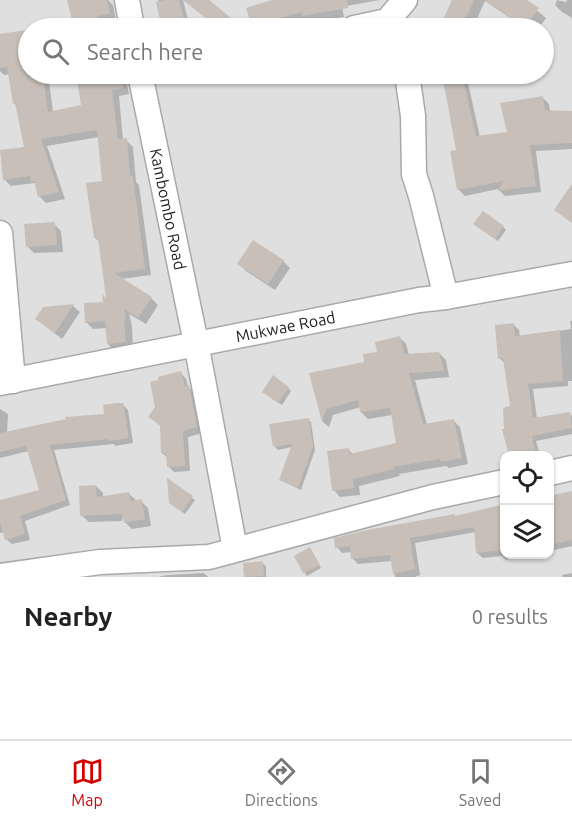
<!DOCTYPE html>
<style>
:root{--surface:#fff;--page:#f6f6f6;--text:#222;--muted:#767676;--line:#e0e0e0;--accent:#d40000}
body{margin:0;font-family:Ubuntu,sans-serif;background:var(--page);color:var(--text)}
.controls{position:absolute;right:18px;bottom:18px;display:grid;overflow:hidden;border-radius:12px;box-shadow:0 2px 4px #0004}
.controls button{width:54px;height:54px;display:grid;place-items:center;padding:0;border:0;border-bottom:2px solid var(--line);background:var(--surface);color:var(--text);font:30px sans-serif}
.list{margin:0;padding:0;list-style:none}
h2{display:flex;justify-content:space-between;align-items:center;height:78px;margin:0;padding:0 24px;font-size:26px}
h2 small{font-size:20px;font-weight:400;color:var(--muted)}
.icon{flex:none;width:33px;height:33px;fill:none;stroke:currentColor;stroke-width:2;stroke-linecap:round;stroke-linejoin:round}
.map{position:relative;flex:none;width:572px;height:577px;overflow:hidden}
.search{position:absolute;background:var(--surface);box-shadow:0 2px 4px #0004;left:18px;right:18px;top:18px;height:66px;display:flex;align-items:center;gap:15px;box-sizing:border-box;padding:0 21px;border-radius:33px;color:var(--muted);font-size:22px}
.sheet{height:162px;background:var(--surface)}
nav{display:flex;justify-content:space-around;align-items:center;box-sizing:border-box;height:84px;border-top:2px solid var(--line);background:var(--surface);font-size:16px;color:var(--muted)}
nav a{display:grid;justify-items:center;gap:3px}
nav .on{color:var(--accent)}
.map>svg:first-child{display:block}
</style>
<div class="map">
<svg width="572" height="577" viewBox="0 0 572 577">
<rect width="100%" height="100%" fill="#f2efe9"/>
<!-- residential -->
<path fill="#e0dfdf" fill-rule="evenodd" d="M0,0h572v577h-572zM28,28h516v46h-516zM504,455h46v99h-46z"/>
<!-- shadow -->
<path fill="#0003" d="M71,0h37l5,5 3,16 -12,2 2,5h-27z
M158,0h25l7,28h-26z
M184,0h25l27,25 -3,3h-14z
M278,0h102l-34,6 -5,-5 3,16 -34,5 -4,-3 -30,9h-21l-7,-19z
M454,0h70l22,18 -7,10h-14l-40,-27 -12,27h-23l-6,-6z
M557,0l9,2 1,-2h5v18l-10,-6 -7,-7z
M28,36v38h20l5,38 30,-5 -6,-33h48l4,20 -10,2 4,44h3l7,7 3,35 3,3 12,90 -30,4 30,19 7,7 -12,19 -17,-10 3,12 1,23 -18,2 -7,-7 -1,-16 -14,1 -7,-7 22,-20 -7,-59 -6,-5 8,-56 -4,-45 -52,9 18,53 -19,4 -7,-7 -4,-13 -24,3 -7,-7 21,-31 -7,-41 -4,-4 -4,-29 -6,1 -4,-4v-31z
M443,74h23l14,63 28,-3 35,-36 6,6 1,7 22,1v37l-36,2 5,41 -36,4 -7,-7 -33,7 -6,-6 -7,-38 5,-1z
M54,224l7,7 2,21 -29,1 -7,-7z
M478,227h25l3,3 -8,11z
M283,261l7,7 -15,22 -29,-19 -7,-7z
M73,306l7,6 -18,27 -26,-20 7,-10z
M570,321h2v60h-4v5l-35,3 4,30 33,-5 2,2v18l-36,7 4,14h-30l2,-48 -6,-43 -6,-5 -3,-33 17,-1 5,5 1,7 51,-8z
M399,337l7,7 3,11 30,-2 7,7 3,17 -34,3 12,45 26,-5 7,7 8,37 -19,4 -3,-2 -47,8 1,2 -41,10 1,9 -20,2 -6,-7 14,-41 6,6 43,-11 -5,-29 -24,4 -7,-7v-5l-28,8 -4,12 -6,-5 -13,-47 56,-12z
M181,373l5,6 2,8 7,5 7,41 -14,4 2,34 -16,1 -6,-6v-8l-6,-5 -1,-27 -11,-9z
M288,388l3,3 -9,14 -15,-10z
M123,405l5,5 5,33 -18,3 -1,-2 -60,6 16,55 -45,16 5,19 -18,4 -6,-5 -2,-7 -4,1v-31l41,-11 -12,-40 -29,7v-49l8,5 -1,19 99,-18z
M308,419l3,3 4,28 -14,40 -21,-10 12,-33 -14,3 -3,-3 -4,-21z
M169,481l26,19 -10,14 -11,-8z
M96,486l7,7v5l26,-4 7,6 5,1 7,7 3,18 -19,3 -7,-7 -2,-8 -1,7 -33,1 -7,-6z
M572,493v53l-22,5v-52z
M504,508v46h29l-27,6 -4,-4 -19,2 -6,-5 -1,-21 -61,11 5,32 -5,2h-20l-3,-16 -34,3 -6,-6v-6l-10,1 -5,-6 118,-31 2,1z
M310,549l11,19 -14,8 -3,-4z
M262,563l4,3v11h-20z
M204,573l4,4h-50l9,-2z
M572,573v4h-9l-1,-2z"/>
<!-- building -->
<path fill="#c7bfb8" d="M67,0h40l3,14 -12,2 3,12h-27z
M165,0h14l7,28h-24l-6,-26z
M183,0h26l21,17 -9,11h-3z
M272,0h75l1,8 -46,8 -1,-4 -49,15 -6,-19z
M452,0h22l-13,28h-5l-14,-6z
M485,0h42l12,8 -14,20z
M26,30l2,47 15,-2 5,37 33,-7 -5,-31h44l3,14 -11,2 6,49 9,-1 3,38h3l12,93 -31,4 38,24 -14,21 -14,-9 2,10 -2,1 2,22 -19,2 -2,-23 -20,2 -1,-20 19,-1 -1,-8 4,4 -8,-60h-4l-8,-55 16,-2 -5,-51 -56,9 18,53 -21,5 -4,-16 -3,1 -1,-6 -27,4 -3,-30 24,-3 -9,-44 -2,1 -6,-37 -7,1v-34z
M442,74h20l14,62 31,-4 -7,-29 43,-7 2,14 27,1v32l-42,2 6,41 -39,5 7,-10 -47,9 -7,-39 6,-1z
M572,184v39l-18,-13z
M483,211l21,15 -9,13 -22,-15z
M55,222l2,23 -31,2 -2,-23z
M253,240l31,20 -16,24 -31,-20z
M74,304l-19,29 -20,-14 8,-12z
M514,323l1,13 45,-6 3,51 -35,3 5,34 37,-6 2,16 -40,8 4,20h-27l-7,-27h2l-1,-21 7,-2 -7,-48 -5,1 -3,-34z
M400,336l4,18 35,-2 5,19 -35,2 14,51 31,-5 8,39 -21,4 -1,-3 -47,8 1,2 -41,10 1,9 -22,3 -5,-40 22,-3 1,6 46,-11 -6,-35 -30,4 -2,-12 -32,9 -4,13 -13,-49 55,-11 -1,-8 14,-2 -2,-10z
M181,371l4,15 4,-1 8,42 -14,4 2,35 -18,1 -1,-14h-5l-1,-28 -12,-8 7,-10 -5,-25 8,-2v-3z
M273,375l16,12 -11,16 -16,-11z
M116,403h7l6,35 -20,3 -1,-2 -58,6 16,55 -46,16 5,18 -20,6 -5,-18v-22l39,-10 -13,-44 -26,6v-19l66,-14 -1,-2 39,-3 -1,-9z
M309,418l4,28 -15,42 -19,-8 13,-36 -19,3 -4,-23z
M167,478l26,18 -11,16 -13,-9z
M96,485l1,12 32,-5 2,9 11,-2 3,20 -21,4 -2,-9 -42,2 -1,-30z
M572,491v49l-23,5v-49z
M501,505l3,16v29l-28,3 -2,-26 -64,11 5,31 -22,5 -3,-19 -39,4 -1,-13 -15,2 -1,-10 33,-8 88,-16v2z
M310,547l10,18 -17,8 -9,-17z
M263,561l1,15 -20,1 -1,-14z"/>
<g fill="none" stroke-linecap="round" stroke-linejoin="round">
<!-- minor casing -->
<g stroke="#a9a9a9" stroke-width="27">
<g id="minor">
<path d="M127,0l5,28"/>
<path d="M354,28l33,-7 18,-21"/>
<path id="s1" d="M140,74l56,269 39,206"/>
<path d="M407,74l6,42 1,58 7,22 25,101"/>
<path d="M0,233l13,148"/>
<path id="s2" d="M0,383l419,-83 27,-3 126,-23"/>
<path d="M550,473l22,-5"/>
<path d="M0,576l100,-14 109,-5 224,-60 71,-15"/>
</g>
</g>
<!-- minor -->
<use href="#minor" stroke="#fff" stroke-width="24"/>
</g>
<g text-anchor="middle" stroke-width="6" stroke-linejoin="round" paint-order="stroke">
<!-- street labels -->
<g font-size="16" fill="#222" stroke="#fff">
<text dy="6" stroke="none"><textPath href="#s1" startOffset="138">Kambombo Road</textPath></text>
<text dy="6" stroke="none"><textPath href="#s2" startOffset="291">Mukwae Road</textPath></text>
</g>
</g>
</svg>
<div class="controls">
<button><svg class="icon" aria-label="locate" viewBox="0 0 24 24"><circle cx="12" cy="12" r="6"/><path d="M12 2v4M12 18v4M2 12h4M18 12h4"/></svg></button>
<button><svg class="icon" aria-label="layers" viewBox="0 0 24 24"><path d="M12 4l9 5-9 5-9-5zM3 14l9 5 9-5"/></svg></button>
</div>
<div class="search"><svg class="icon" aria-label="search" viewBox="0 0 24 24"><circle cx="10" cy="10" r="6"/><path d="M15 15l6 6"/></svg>Search here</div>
</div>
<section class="sheet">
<h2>Nearby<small>0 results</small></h2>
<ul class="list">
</ul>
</section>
<nav>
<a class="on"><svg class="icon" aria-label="map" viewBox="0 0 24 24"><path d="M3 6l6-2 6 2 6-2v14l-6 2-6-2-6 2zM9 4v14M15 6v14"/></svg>Map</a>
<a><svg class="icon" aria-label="directions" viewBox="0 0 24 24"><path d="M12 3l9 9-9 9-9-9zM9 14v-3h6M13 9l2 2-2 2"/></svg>Directions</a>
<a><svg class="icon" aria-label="saved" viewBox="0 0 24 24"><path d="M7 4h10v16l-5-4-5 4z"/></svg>Saved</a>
</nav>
